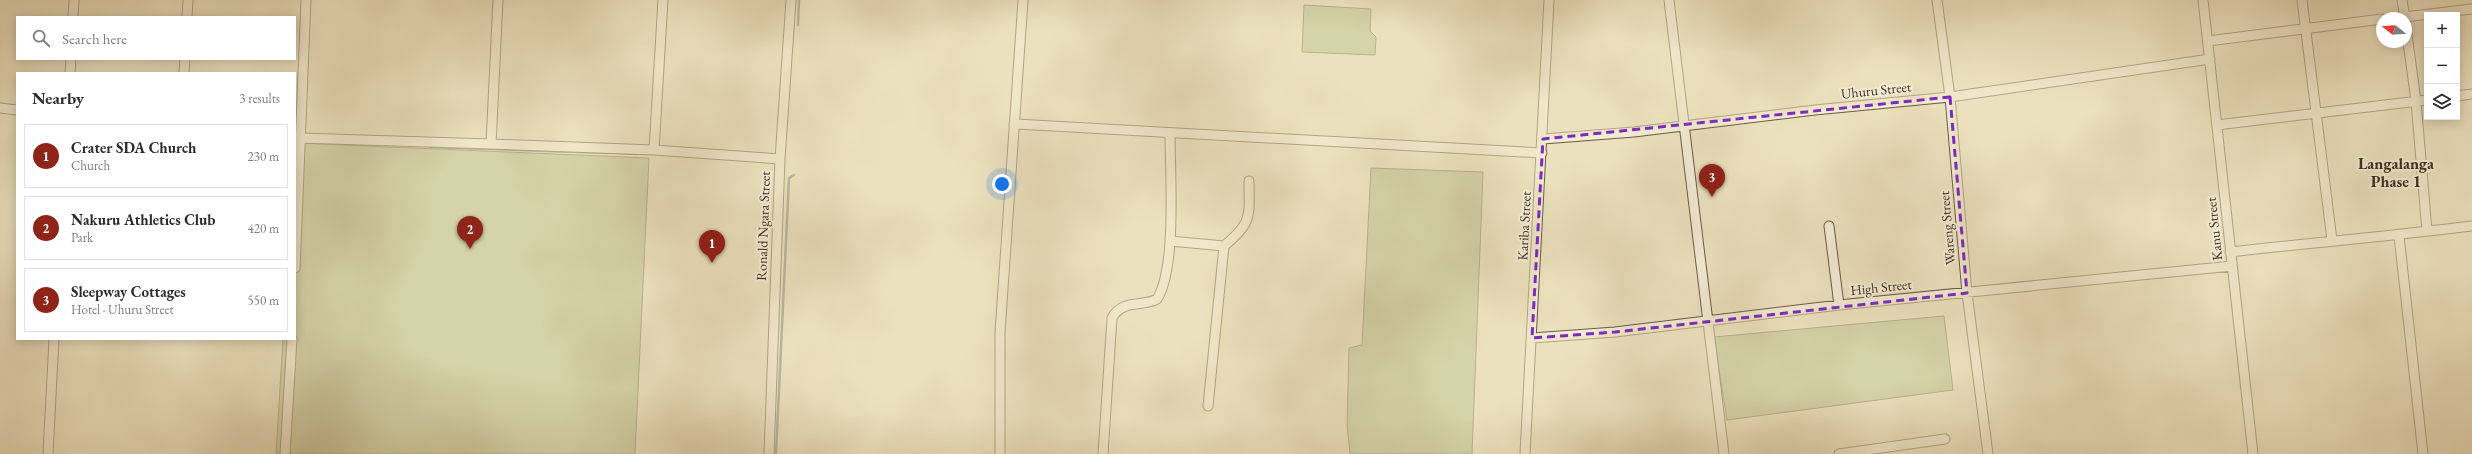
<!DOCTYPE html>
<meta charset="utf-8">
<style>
:root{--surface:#fff;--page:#f7f7f7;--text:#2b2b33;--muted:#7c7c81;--line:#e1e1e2;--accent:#8f2418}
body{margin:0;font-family:"EB Garamond",serif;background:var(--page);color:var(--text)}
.controls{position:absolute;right:12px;top:12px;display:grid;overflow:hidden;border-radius:0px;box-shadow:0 2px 10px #0003}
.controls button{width:36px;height:36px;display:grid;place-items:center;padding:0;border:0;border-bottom:1px solid var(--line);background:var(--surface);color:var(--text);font:20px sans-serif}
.compass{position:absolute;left:2376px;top:12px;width:36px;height:36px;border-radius:50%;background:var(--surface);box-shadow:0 2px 10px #0003;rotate:287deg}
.you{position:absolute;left:1002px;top:184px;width:14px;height:14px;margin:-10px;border:3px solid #fff;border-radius:50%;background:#1a73e8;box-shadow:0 0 0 6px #1a73e833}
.badge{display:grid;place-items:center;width:26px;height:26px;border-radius:50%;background:var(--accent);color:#fff;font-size:13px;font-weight:700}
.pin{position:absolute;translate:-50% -33px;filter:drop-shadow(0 1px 2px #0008)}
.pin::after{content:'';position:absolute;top:21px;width:14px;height:12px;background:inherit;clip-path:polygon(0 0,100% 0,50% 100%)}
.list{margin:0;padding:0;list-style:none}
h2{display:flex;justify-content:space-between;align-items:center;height:52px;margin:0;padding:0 16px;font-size:17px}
h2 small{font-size:13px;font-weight:400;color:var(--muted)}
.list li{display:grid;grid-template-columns:26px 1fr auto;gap:12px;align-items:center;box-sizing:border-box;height:64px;margin:0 8px 8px;padding:0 8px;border:1px solid var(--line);border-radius:0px}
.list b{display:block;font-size:15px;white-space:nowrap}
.list p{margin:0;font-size:13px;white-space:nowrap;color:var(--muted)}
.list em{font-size:13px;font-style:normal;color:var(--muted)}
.icon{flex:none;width:22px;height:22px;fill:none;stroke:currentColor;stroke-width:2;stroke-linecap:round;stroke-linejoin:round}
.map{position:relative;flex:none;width:2472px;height:454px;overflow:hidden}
.search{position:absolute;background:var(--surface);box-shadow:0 2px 10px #0003;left:16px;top:16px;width:280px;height:44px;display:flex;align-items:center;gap:10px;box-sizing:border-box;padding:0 14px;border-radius:0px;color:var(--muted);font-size:15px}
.panel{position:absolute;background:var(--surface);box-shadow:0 2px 10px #0003;left:16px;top:72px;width:280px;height:268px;border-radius:0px}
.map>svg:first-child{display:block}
</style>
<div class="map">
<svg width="2472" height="454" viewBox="0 0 2472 454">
<rect width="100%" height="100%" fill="#ece1be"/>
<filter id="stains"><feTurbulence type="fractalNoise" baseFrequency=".005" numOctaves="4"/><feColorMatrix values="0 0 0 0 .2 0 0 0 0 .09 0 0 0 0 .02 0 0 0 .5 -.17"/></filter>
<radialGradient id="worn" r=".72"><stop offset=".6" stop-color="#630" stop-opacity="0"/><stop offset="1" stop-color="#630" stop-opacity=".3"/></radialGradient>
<!-- green -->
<path fill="#b9c290" stroke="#7c7858" d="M1304,5l67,4 -1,22 6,6 -1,18 -73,-3z
M295,143l354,15 -14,296h-359l7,-115h12z
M1371,168l112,4 -11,282h-122l-3,-30 2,-76 13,-3z
M1944,316l9,74 -226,30 -13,-83z"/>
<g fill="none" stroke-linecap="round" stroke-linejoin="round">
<!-- stream -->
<path stroke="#76837c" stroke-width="2.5" d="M798,25l1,-25
M430,147l177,6
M616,153l22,1
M776,454l13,-276 5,-3"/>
<!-- minor casing -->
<g stroke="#6a5c47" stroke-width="11">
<path id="minor" d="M498,0l-7,144 163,6 126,9
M1669,0l55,454
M1937,0l13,97 17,196 21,161
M2203,0l50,454
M2302,0l30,240
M2402,0l3,18
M73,17l1,-17
M187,17l1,-17
M2396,18l76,-9
M2406,27l10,74 11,130
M2208,41l174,-22
M70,73l1,-14
M184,73l1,-14
M2457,96l15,-2
M0,108l17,2
M1014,124l528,29
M2217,125l210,-25
M299,138l192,6
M1543,139l91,-7 181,-22 135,-13 260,-38
M654,150l9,-150
M1829,226l10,79
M2399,236l24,218
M1170,241l54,5 -16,160
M1224,246c29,-24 25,-29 25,-65
M2230,252c81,-9 162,-16 242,-26
M295,268l11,-268
M1532,338l83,-6 224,-27 393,-39
M48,454l6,-115
M285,454l7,-115
M769,454l11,-295 11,-159
M1000,454v-122l23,-332
M1103,454l9,-136c10,-19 32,-11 45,-19 20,-31 13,-127 13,-166
M1525,454l24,-454
M1839,454l106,-15"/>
</g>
<!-- minor -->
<use href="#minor" stroke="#f3ecd5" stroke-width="9"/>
</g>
<!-- marked area -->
<path d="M0 0H2472V454H0ZM1950,97l17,196 -352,39 -83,6 11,-199z" fill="#ece1be" fill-opacity=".55" fill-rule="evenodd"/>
<path fill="none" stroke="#7b2cbf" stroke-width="3" stroke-dasharray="8 5" stroke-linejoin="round" d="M1950,97l17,196 -352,39 -83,6 11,-199z"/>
<g text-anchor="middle" stroke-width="4" stroke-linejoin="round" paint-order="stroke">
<!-- street labels -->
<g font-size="14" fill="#3e2f1f" stroke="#f3ecd5">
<text transform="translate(1876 90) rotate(-6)" y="5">Uhuru Street</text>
<text transform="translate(763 226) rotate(-88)" y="5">Ronald Ngara Street</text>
<text transform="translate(1524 226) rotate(-87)" y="5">Kariba Street</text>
<text transform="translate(1947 228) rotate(-95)" y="5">Wareng Street</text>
<text transform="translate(2214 229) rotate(-96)" y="5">Kanu Street</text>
<text transform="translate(1881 287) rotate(-6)" y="5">High Street</text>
</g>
<!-- quarter labels -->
<g font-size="16" font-weight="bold" fill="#3e2f1f" stroke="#f3ecd5">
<text x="2396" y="169">Langalanga<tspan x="2396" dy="18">Phase 1</tspan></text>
</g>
</g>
<rect width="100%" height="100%" filter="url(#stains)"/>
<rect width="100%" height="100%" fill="url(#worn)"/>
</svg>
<div class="controls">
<button>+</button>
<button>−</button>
<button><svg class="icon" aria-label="layers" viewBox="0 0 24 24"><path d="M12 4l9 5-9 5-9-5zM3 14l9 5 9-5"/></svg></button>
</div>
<svg class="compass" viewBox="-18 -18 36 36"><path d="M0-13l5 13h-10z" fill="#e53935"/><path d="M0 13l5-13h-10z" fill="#7c7c81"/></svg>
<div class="you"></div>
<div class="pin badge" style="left:712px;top:263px">1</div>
<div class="pin badge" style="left:470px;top:249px">2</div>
<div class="pin badge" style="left:1712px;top:197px">3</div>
<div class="search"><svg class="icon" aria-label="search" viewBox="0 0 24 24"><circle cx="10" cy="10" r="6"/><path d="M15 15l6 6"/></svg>Search here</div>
<section class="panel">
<h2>Nearby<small>3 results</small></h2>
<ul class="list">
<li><span class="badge">1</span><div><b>Crater SDA Church</b><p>Church</p></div><em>230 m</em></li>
<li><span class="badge">2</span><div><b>Nakuru Athletics Club</b><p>Park</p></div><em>420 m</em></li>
<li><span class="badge">3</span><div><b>Sleepway Cottages</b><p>Hotel · Uhuru Street</p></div><em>550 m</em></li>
</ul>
</section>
</div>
